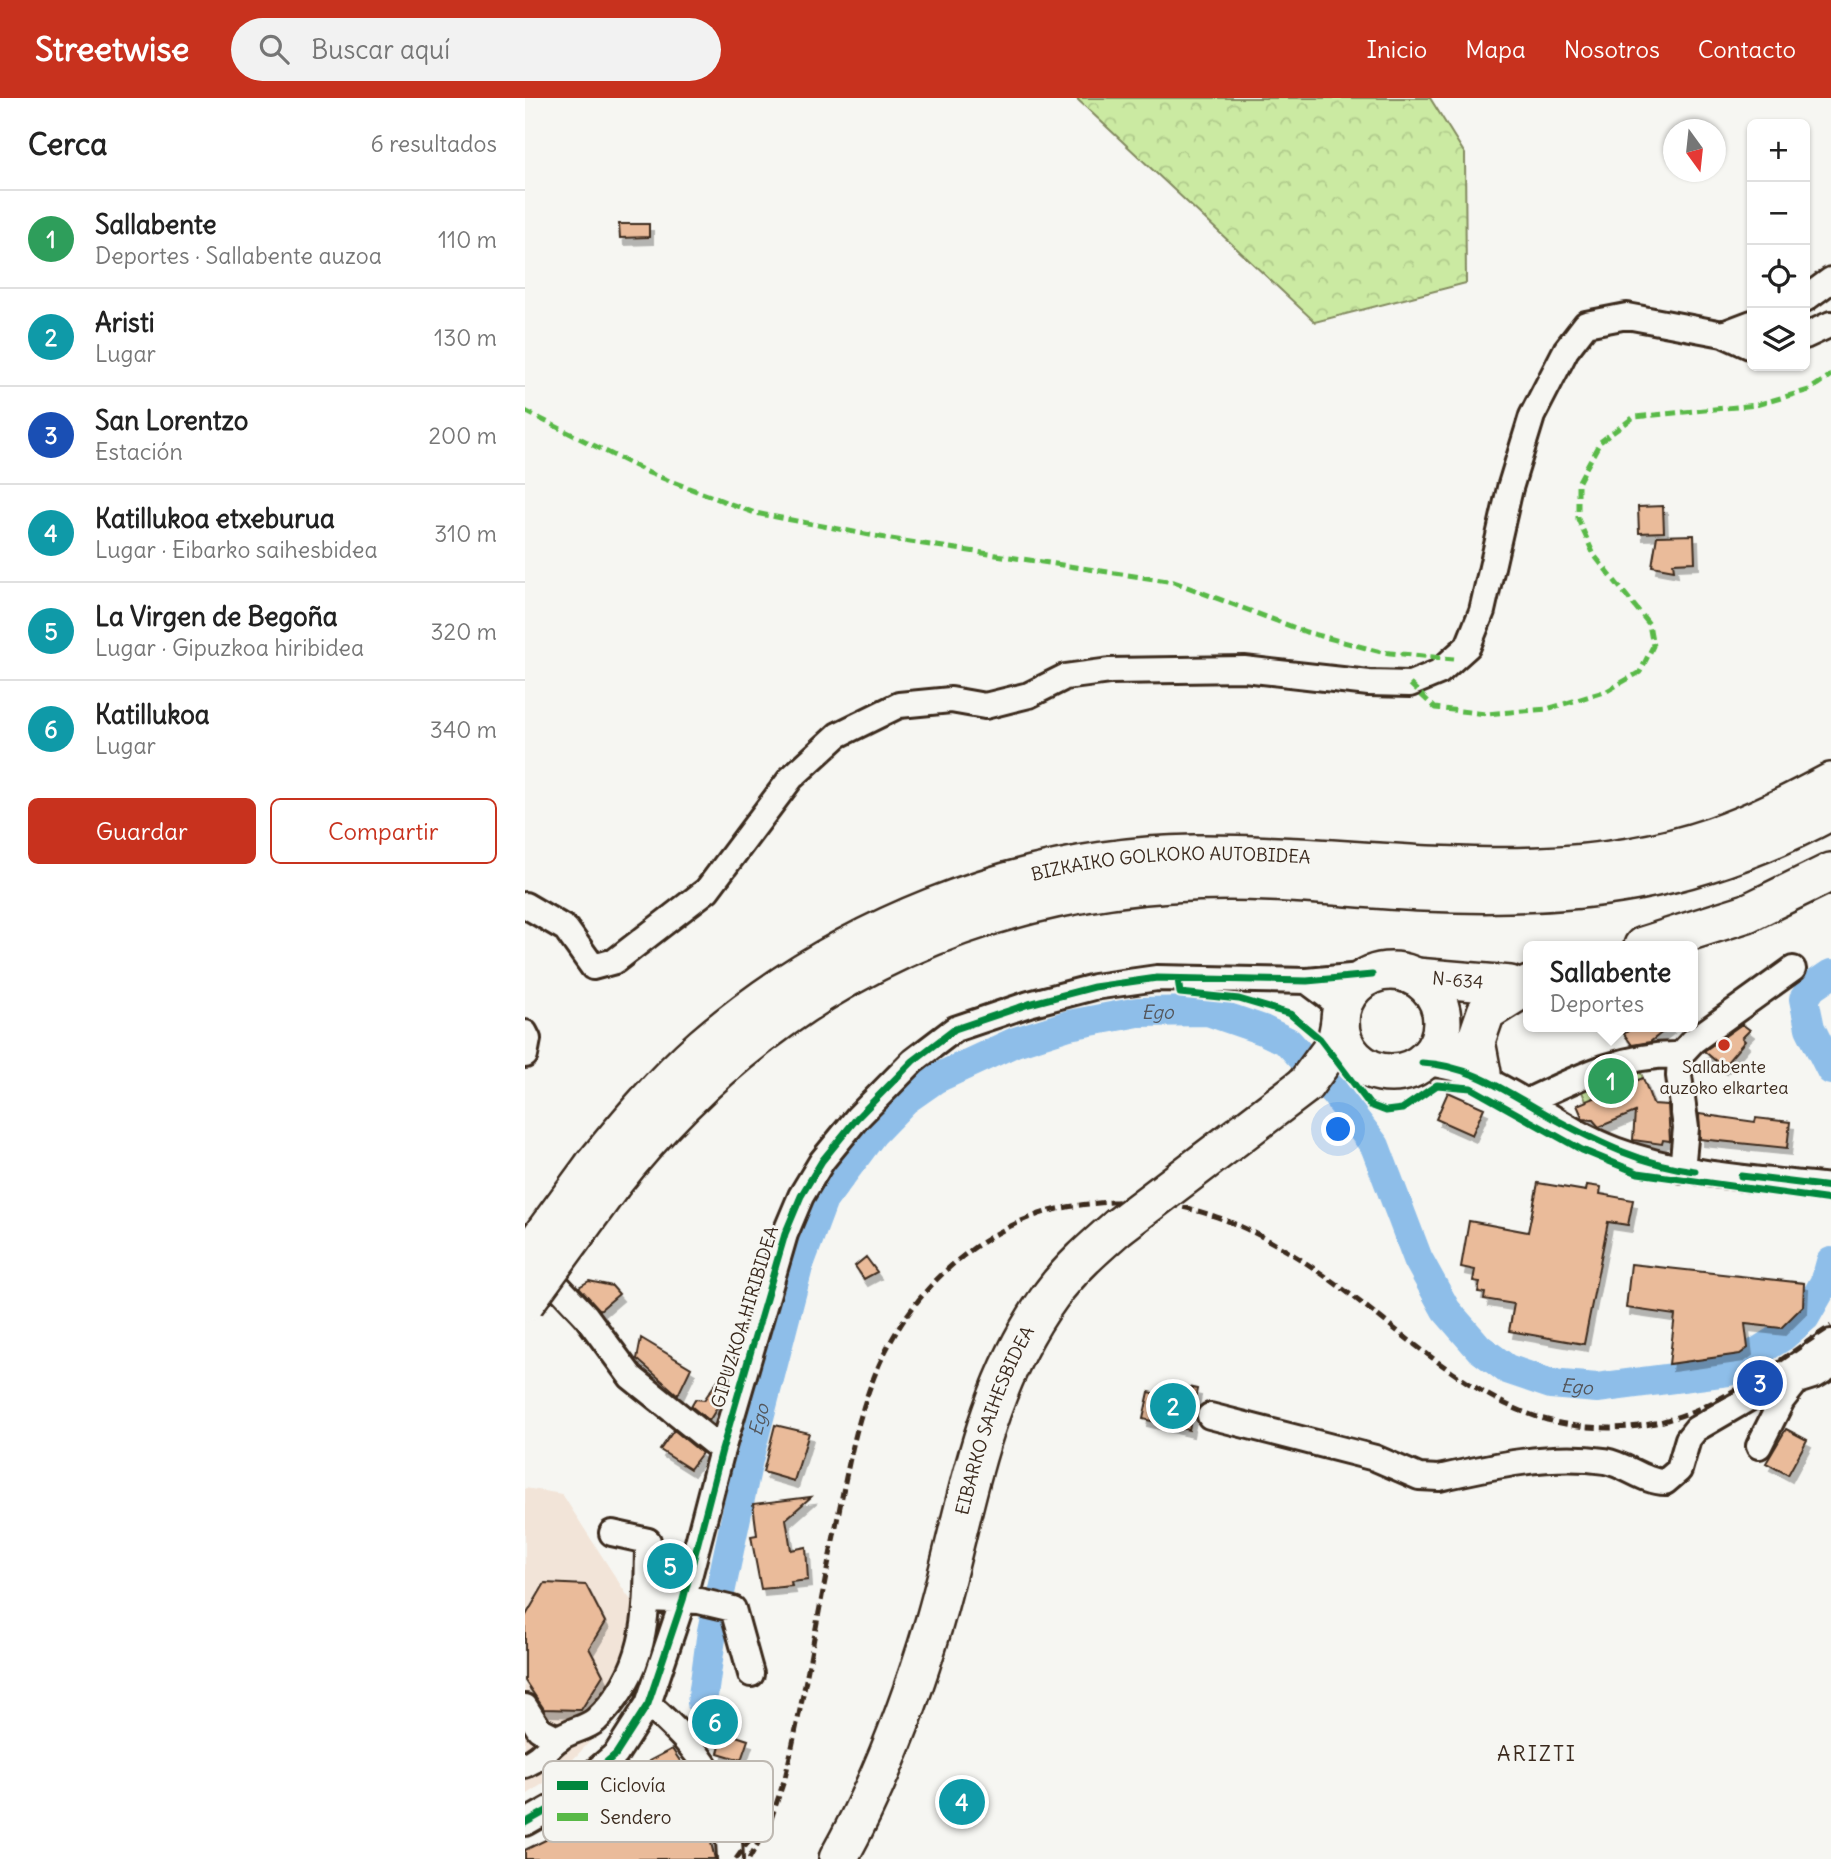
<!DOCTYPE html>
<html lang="es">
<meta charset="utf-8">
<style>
:root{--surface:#fff;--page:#f2f2f2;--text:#222;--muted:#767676;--line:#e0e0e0;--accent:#c8321e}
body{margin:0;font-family:Delius,sans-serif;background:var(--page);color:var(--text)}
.controls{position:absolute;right:21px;top:21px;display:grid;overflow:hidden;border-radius:10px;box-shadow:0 2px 5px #0004}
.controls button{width:63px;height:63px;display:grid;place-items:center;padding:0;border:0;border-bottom:2px solid var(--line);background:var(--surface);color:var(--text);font:35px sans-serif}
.compass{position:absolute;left:1138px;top:21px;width:63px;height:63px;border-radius:50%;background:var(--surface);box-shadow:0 2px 5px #0004;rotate:165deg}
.you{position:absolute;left:814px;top:1032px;width:24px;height:24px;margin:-18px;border:5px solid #fff;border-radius:50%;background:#1a73e8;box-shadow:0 0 0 10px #1a73e833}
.badge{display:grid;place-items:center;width:46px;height:46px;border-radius:50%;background:var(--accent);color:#fff;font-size:23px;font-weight:700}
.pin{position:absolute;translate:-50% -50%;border:4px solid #fff;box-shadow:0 2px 7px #0006}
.popup{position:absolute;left:998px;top:843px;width:175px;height:91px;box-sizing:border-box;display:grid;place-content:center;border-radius:10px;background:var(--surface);filter:drop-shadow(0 2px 5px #0005);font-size:23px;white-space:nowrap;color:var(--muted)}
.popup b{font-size:26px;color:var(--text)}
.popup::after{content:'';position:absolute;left:50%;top:100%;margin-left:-14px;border:14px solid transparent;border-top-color:var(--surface)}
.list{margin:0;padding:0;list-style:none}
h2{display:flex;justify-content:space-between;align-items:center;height:91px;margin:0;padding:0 28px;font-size:30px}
h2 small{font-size:23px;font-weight:400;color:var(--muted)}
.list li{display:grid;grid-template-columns:46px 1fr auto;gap:21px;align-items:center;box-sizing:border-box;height:98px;padding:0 28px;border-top:2px solid var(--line)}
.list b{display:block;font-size:26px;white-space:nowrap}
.list p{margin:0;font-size:23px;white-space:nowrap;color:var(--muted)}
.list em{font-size:23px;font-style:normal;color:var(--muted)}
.actions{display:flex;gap:14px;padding:21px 28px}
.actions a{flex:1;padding:16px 0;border:2px solid var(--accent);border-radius:10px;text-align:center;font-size:24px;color:var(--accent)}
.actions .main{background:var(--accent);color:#fff}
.icon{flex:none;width:38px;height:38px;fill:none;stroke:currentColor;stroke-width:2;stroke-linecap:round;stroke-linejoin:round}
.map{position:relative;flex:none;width:1306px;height:1761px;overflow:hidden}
header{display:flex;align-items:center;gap:42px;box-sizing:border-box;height:98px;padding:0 35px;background:var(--accent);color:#fff}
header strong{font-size:33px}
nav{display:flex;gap:38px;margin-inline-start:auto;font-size:24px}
.search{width:490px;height:63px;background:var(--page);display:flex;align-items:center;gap:18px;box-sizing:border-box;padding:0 24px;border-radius:38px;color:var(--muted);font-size:26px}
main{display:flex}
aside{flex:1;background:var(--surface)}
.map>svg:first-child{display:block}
</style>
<header>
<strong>Streetwise</strong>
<div class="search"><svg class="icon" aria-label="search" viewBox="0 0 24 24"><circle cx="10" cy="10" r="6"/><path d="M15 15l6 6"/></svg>Buscar aquí</div>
<nav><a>Inicio</a><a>Mapa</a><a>Nosotros</a><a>Contacto</a></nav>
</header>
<main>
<aside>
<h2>Cerca<small>6 resultados</small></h2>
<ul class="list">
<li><span class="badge" style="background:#2e9e5b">1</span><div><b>Sallabente</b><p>Deportes · Sallabente auzoa</p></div><em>110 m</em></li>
<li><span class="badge" style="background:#0f9aa8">2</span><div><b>Aristi</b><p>Lugar</p></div><em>130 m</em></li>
<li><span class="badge" style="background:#1a4fb4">3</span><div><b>San Lorentzo</b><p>Estación</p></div><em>200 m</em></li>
<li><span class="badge" style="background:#0f9aa8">4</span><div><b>Katillukoa etxeburua</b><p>Lugar · Eibarko saihesbidea</p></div><em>310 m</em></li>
<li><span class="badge" style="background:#0f9aa8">5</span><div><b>La Virgen de Begoña</b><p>Lugar · Gipuzkoa hiribidea</p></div><em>320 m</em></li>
<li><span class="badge" style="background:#0f9aa8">6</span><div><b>Katillukoa</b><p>Lugar</p></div><em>340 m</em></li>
</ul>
<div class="actions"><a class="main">Guardar</a><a>Compartir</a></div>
</aside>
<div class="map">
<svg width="1306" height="1761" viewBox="0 0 1306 1761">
<defs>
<pattern id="forest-crowns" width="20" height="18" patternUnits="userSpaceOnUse" patternTransform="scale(1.75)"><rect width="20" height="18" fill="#cbeaa2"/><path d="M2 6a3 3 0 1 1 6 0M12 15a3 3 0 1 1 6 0" fill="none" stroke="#afc98b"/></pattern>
<filter id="shadow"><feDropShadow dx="4" dy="7" stdDeviation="0" flood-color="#0004"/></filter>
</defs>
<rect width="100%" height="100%" fill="#f6f6f2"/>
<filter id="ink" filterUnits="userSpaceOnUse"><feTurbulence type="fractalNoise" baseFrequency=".0143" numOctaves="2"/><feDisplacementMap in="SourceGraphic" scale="14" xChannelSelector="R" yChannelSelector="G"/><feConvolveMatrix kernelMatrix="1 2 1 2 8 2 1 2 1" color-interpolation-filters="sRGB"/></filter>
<g filter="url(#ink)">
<!-- built -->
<path fill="#f2e4d8" d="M0,1390l37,6 65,101 33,40 -63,99 -34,36 -38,26z"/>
<!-- forest -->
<path fill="url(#forest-crowns)" stroke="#838a60" stroke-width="2" d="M551,0h354l35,56 1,129 -151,39z"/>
<!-- pitch -->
<path fill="#cbeaa2" stroke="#838a60" stroke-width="2" d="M1111,963l7,17 -57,23 -7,-16z"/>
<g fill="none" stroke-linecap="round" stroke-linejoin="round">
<!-- river -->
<g stroke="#8ebee9" stroke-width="30">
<path d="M1306,876l-19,13 -8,12 6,29 21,42"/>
<path id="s1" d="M177,1605l10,-72 36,-171 50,-193 25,-67 50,-67 32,-33 30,-21 80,-37 54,-17 69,-13 70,-1 55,19 25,12 46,50 41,54 43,113 28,51 33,38 28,21 44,15 46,4 131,-17 55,-35 22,-19 21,-37 5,-18"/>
</g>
</g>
<!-- building -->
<path fill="#eabb9a" stroke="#3b2a1e" stroke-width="2" filter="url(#shadow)" d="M94,126h30v13l-29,1z
M1138,408l1,26 -25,1 -1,-26z
M1169,437l1,27 -22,1 1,7 -22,-4 5,-30z
M1217,926l8,6 -8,8 3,3 -22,26 -19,-16z
M1108,929h36l-19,15 -18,3 -8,-11z
M1118,980l10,26 15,1 2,36 -7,-1 -1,4 -29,-4 2,-28 -36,15 -6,-7 -10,-1 -6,-14z
M923,994l36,16 -12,27 -36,-16z
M1174,1016l56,8 1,-4 34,4 -3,26 -87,-9z
M1013,1085l48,8 1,-6 14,2 -1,7 33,6 -5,25 -20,-3 -24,122 -75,-13 5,-27 -30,-5 1,-6 -7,-1 2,-10 -7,-1 2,-11 -14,-3 8,-46 59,11z
M341,1159l11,15 -13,7 -9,-13z
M1106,1166l173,19 -1,23 -22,22 -36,-4 3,24 -8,6 -71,10 6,-49 -49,-7z
M64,1183l23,5 7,8 -19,16 -21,-23z
M116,1240l50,30 -13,27 -41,-36z
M204,1266l-9,39 -11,18 -18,-15 4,-7 9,1z
M650,1286l22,5 -8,41 -46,-11 6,-27 23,5z
M250,1327l34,8 -15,48 -31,-9z
M1261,1331l21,11 -19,35 -22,-12z
M149,1332l28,23 -12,16 -30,-19z
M286,1399l-25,22 5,31 15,-3 2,33 -17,2 1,4 -31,3 -10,-53 6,-1 -4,-31z
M20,1485l41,2 19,37 -16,26 14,27 -22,35 -37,-1 -19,-28v-64z
M199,1634l24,8 -7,20 -23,-7z
M147,1651l25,37 18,73h-190v-9l66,-32 48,-42 10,-15z"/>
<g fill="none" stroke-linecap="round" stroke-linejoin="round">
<!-- minor casing -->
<g stroke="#3b2a1e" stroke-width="30">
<path id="minor" d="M1280,201l26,-19
M1198,236l29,13
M1280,238l26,-12
M0,807l41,24 27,38 22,-6 92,-71 84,-112 47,-43 61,-30 52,-5 34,6 44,-11 36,-18 45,-6 134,-2 125,14 41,1 29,-12 29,-26 14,-35 28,-123 22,-72 34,-66 20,-26 41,-8 96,18 29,-11
M782,883l35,26
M918,926l13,23 25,26
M0,935l3,6 -3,16
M1155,957l-1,21 7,52 -4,42
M897,965c74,4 127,63 193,87 69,26 144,29 216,37
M1001,1004c49,-23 99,-49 154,-47l13,-14 100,-72
M12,1166l49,52 45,61 91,73
M1283,1267l-11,16 19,-6 15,-9
M685,1318l165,42 44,19 20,1c53,-12 111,-25 166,-17 22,4 39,21 60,21l14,-12 9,-31 8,-10 55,-32 80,-55
M1234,1348l23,-46 15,-19
M122,1501l52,2 34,8 18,65
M123,1606c54,48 80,80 82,155
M0,1609l14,22 20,10
M0,1667c17,-8 20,-15 33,-26 11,-9 28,-10 38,-19 54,-51 51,-111 52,-179l-36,-8
M0,1725l30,-17 61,-52 32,-50 35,-104 39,-150 63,-216 16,-38 21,-35 35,-43 56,-57 42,-32 74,-25 65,-17 63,-9 150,3 65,-6"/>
</g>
<!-- highway casing -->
<g stroke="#3b2a1e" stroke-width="42">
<g id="highway">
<path d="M1118,848l104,-33 84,-41"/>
<circle cx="866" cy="924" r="51"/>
<path id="s2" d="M891,879l94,8"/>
<path d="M957,975l-6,-32 10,-29 43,-27"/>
<path d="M780,987l31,-42 4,-21"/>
<path id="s3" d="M68,1068c34,-42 69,-84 110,-120 134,-116 313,-190 491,-192 173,-2 351,40 520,-18 41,-14 79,-34 117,-54"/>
<path d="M87,1086c166,-211 390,-314 659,-302 51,2 102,8 153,10 154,7 270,-8 407,-81"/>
<path id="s4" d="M313,1761c41,-74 72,-155 96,-236 33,-113 46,-231 117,-328 19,-26 43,-47 67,-68"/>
</g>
</g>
<!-- minor -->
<use href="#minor" stroke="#f6f6f2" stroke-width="24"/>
<!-- highway -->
<use href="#highway" stroke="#f6f6f2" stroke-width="37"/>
<!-- rail -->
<path stroke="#3b2a1e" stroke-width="5" stroke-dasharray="10 5" stroke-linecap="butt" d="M211,1761l15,-21
M224,1761l21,-37 15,-44c20,-85 34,-171 52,-257 11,-53 20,-106 42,-156 28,-62 74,-112 136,-141 30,-15 63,-20 97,-22 126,-8 217,77 311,149 51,38 100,71 165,76 103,9 163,-49 243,-101"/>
<!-- highway-bridge casing -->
<g stroke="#3b2a1e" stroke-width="42" stroke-linecap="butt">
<path id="highway-bridge" d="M593,1129l187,-142
M0,1161l68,-93
M0,1205l87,-119"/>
</g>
<!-- highway-bridge -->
<use href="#highway-bridge" stroke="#f6f6f2" stroke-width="37"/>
<!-- quiet -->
<path stroke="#58b947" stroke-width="5" stroke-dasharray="10 5" stroke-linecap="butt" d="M0,313l124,62 106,40 136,26 283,43 132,50 75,20 73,7
M885,586l25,24 51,6 61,-5 60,-18 33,-19 13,-26 -4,-22 -55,-69 -16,-36v-36l22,-41 34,-25 122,-12 53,-15 22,-15"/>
<!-- cycleway casing -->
<g stroke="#f6f6f2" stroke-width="11">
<path id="cycleway" d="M653,881l2,14 59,6 51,15 30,25 50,66 16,6 16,-2 35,-24 34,3 111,62 56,23 193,27
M897,965c51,2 89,32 133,56 44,24 89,46 140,52
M1216,1078l90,11
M0,1725l30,-17 61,-52 32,-50 35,-104 39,-150 63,-216 16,-38 21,-35 35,-43 56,-57 42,-32 74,-25 65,-17 63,-9 150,3 65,-6"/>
</g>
<!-- cycleway -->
<use href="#cycleway" stroke="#00873e" stroke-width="7"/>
</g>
</g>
<!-- markers -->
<circle fill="#c8321e" stroke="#f6f6f2" stroke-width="2.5" cx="1199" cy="947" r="7"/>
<g text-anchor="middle" stroke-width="5" stroke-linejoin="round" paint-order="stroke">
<!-- street labels -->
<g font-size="18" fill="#3b2a1e" stroke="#f6f6f2">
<text dy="6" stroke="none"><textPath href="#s3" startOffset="677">BIZKAIKO GOLKOKO AUTOBIDEA</textPath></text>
<text dy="6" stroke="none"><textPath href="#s2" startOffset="42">N-634</textPath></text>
<text transform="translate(220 1219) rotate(-73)" y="6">GIPUZKOA HIRIBIDEA</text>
<text dy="6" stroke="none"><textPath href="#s4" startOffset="467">EIBARKO SAIHESBIDEA</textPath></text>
</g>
<!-- poi labels -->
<g font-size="18" fill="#3b2a1e" stroke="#f6f6f2">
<text x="1199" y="975">Sallabente<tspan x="1199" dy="21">auzoko elkartea</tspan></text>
</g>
<!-- water labels -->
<g font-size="19" font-style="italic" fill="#54565b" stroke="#f6f6f2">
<text dy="7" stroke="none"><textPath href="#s1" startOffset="919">Ego</textPath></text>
<text dy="7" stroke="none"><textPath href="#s1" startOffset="1528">Ego</textPath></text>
<text dy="7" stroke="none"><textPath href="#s1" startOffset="289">Ego</textPath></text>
</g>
<!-- quarter labels -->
<g font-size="21" letter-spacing="2" fill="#3b2a1e" stroke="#f6f6f2">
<text x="1012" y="1663">ARIZTI</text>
</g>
</g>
<!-- legend -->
<rect x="18" y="1663" width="230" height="81" rx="10" fill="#f6f6f2" stroke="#beb9b2" stroke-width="2"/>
<rect x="32" y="1683" width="31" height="9" fill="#00873e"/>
<rect x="32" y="1715" width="31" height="8" fill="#58b947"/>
<g font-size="19" fill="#3b2a1e">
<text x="75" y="1694">Ciclovía</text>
<text x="75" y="1726">Sendero</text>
</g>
</svg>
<div class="controls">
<button>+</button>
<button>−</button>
<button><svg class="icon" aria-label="locate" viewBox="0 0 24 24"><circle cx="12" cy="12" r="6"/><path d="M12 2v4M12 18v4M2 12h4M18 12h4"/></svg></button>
<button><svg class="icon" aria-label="layers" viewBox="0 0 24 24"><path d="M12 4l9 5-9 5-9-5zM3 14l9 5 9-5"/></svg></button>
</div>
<svg class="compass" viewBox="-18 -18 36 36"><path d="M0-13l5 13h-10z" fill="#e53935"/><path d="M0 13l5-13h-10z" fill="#767676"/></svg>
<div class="you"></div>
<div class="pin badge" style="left:1086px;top:983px;background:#2e9e5b">1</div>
<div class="popup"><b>Sallabente</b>Deportes</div>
<div class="pin badge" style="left:648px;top:1308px;background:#0f9aa8">2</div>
<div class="pin badge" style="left:1235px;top:1285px;background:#1a4fb4">3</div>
<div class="pin badge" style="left:437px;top:1704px;background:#0f9aa8">4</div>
<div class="pin badge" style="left:145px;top:1468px;background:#0f9aa8">5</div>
<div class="pin badge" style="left:190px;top:1624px;background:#0f9aa8">6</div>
</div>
</main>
